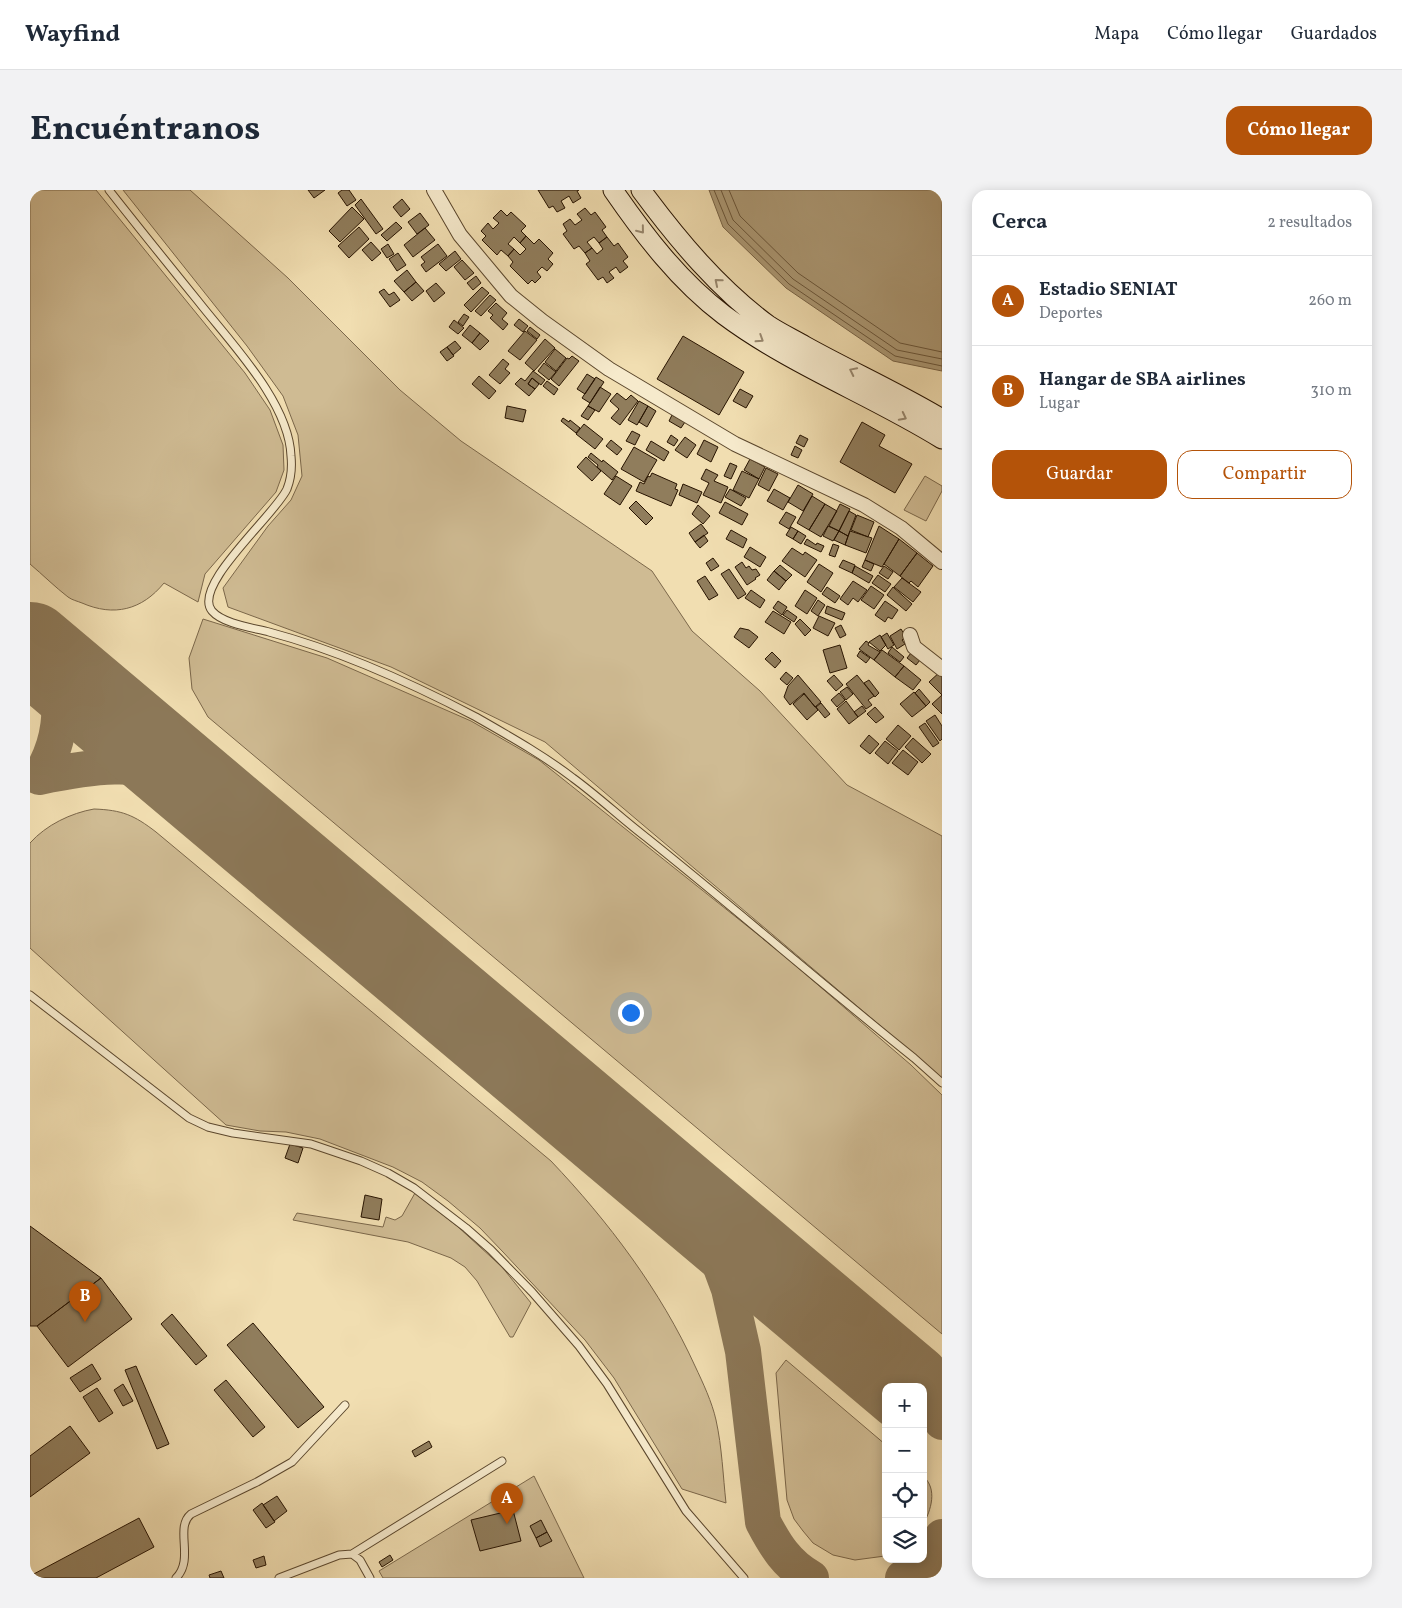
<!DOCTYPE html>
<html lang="es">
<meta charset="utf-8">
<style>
:root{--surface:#fff;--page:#f2f2f3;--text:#1f2937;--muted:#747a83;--line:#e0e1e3;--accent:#b45309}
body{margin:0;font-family:Vollkorn,serif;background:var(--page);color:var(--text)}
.controls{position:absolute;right:15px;bottom:15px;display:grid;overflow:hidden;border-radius:10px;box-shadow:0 2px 12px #0003}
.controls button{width:45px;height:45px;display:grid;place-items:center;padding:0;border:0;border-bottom:1px solid var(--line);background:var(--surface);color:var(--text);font:25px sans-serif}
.you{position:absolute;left:600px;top:822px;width:18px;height:18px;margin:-12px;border:4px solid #fff;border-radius:50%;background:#1a73e8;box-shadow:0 0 0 8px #1a73e833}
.badge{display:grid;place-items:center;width:32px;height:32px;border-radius:50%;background:var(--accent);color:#fff;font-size:16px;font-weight:700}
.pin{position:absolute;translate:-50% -41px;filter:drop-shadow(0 1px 2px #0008)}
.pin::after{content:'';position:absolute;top:26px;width:18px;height:15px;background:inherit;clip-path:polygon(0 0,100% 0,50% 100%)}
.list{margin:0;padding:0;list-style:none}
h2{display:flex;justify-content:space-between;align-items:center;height:65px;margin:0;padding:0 20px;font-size:21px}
h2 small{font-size:16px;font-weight:400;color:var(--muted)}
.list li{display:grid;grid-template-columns:32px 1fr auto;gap:15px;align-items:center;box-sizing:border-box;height:90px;padding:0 20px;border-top:1px solid var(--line)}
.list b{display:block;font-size:19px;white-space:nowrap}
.list p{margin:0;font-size:16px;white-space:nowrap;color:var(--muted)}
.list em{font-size:16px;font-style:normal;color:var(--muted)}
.actions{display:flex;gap:10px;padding:15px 20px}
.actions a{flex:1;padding:11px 0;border:1px solid var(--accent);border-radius:15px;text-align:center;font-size:18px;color:var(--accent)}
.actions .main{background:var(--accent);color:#fff}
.icon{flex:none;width:28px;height:28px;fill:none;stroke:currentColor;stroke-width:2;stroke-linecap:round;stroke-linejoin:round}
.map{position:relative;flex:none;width:912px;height:1388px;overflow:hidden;border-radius:15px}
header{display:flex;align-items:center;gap:30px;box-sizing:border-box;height:70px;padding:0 25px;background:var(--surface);border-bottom:1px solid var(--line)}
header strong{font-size:24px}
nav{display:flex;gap:28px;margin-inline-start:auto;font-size:18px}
.intro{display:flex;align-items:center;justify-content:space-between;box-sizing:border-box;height:120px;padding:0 30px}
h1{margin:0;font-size:35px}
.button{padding:12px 22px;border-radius:15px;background:var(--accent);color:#fff;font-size:18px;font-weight:700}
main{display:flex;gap:30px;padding:0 30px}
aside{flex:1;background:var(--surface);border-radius:15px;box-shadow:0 2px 12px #0003}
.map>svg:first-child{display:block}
</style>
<header>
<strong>Wayfind</strong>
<nav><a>Mapa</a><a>Cómo llegar</a><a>Guardados</a></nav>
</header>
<div class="intro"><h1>Encuéntranos</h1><a class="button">Cómo llegar</a></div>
<main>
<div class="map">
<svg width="912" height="1388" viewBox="0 0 912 1388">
<rect width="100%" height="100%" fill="#f1deb1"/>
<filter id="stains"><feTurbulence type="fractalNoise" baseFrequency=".004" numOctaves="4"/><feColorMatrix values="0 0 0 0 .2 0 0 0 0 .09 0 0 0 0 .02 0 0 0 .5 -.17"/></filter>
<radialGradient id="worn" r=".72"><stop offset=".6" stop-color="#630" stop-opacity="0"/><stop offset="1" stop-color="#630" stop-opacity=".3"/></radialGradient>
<!-- green -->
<path fill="#cfbb93" stroke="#7b674a" d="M0,0h66l149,183 25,37 13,35 1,25 -8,22 -71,82 -7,28 -34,-19c-22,27 -50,34 -82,20 -5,-2 -10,-3 -14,-6 -13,-10 -25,-22 -38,-33z
M93,0h67l98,88 112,112 61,51 191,130 40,60 68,60 87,94 95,51v242l-397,-336 -154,-75 -163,-60 -5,-19 45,-62 23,-26 11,-24 -4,-41 -15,-39 -36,-50z
M895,286l17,10v5l-16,30 -22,-11z
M173,429l124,39 144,63 68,39 242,193 130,112 31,30v239l-734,-617 -16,-28 -3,-31z
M64,619c28,1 40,6 62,23l395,329c57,60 110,130 144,205 8,17 17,36 21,54 6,27 7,56 10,83l-44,-14 -68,-111 -29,-38 -82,-88 -23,-24 -32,-27 -26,-19 -29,-15 -73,-28 -34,-7 -26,-1 -34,-6 -196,-177v-105c16,-18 41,-30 64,-34z
M385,1003l42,33 45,41 29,36 -18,34h-3l-33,-56 -12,-14 -14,-9 -43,-16 -115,-22 4,-7 86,14 3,-10 9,3 7,-4z
M756,1170l100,85 -1,111 -30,4 -22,-5 -20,-12 -10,-12 -9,-12 -7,-19 -11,-127z
M504,1286l50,102h-201l-4,-7z
M893,1286c15,13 8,34 0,49z"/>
<!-- water -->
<path fill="#ac9975" stroke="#776346" d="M679,0h233v181l-49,-10 -107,-73 -63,-61z"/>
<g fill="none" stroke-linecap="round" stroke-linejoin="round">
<!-- shore -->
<path stroke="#6a563a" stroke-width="1" d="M684,0l14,34 61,60 106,72 47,10
M691,0l12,30 60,59 104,71 45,9
M699,0l11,26 58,57 102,70 42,9"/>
<!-- taxiway -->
<path stroke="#8c7858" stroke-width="36" d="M6,462c4,6 10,12 14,19 17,33 9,76 -11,106 49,-10 102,-19 149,4
M643,999l28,34 11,20 17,46 14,62 20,171c12,23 24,43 48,56
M904,1219l8,13
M873,1388c17,-9 31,-24 39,-41"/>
<!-- runway -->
<path stroke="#8c7858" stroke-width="90" d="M0,457l878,740"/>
</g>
<!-- building -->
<path fill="#907d5c" stroke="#271300" d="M278,0h17l-11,8z
M312,0h7l7,10 -9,6 -9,-13z
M508,0h41l-2,1 4,7 -8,5 -4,-7 -8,5 4,7 -8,4 -4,-6 -4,2z
M331,9l22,30 -7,5 -21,-29z
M372,9l8,10 -9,8 -8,-10z
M322,17l12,12 -24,23 -11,-11z
M555,18l6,7 4,-3 11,15 -4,3 5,7 -8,6 -5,-6 -7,5 5,6 -7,5 -6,-7 -5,3 -11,-15 4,-3 -4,-7 7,-5 5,6 7,-5 -5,-6z
M471,20l6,6 4,-4 15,14 -5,5 5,5 -6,7 -6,-6 -6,7 6,5 -6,7 -7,-6 -4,5 -15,-15 4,-4 -5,-5 7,-8 5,6 6,-6 -6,-5z
M390,23l9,12 -12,9 -9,-12z
M366,32l6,6 -15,13 -6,-6z
M329,37l10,12 -20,19 -11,-12z
M395,38l10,12 -22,17 -9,-12z
M496,46l8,8 5,-5 14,14 -5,6 5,5 -6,7 -5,-4 -5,5 4,5 -6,6 -3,-3 -4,4 -18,-18 3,-4 -5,-6 6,-7 6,6 6,-6 -6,-6z
M577,47l7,9 4,-3 10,14 -5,4 5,6 -8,6 -4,-6 -7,5 5,6 -7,5 -4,-6 -5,3 -12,-16 4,-3 -5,-8 7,-5 5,6 6,-5 -4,-6z
M341,52l10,11 -9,8 -10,-11z
M358,54l6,10 -7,4 -6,-9z
M408,54l9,12 -21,16 -5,-7 4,-3 -4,-5z
M425,61l6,8 -15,12 -7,-7z
M368,63l8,12 -9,6 -8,-12z
M432,70l12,13 -9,7 -11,-13z
M377,80l9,12 -12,10 -10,-11z
M446,86l5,7 -8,7 -6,-7z
M386,92l8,9 -12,10 -8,-9z
M406,93l9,10 -11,9 -8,-11z
M452,97l7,6 -18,19 -7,-7z
M354,99l5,6 5,-3 6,8 -10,7 -11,-15z
M460,105l6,5 -15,16 -6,-5z
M466,113l11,10 -5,6 6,5 -5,6 -13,-12 3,-3 -5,-4z
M434,124l5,3 -6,9 -5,-4z
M489,129l9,7 -5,6 -9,-7z
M424,130l10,8 -6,6 -9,-7z
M440,135l10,8 -8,10 -10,-8z
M500,137l10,8 -3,4 -10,-8z
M495,141l12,9 -17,20 -12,-9z
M450,143l9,8 -9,9 -8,-7z
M653,146l61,36 -25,43 -62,-36z
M515,149l10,9 -21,23 -9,-8z
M425,151l6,7 -8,7 -6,-8z
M417,157l7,9 -7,5 -7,-9z
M525,159l11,9 -10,13 -11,-9z
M542,166l7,5 -20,25 -8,-7 16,-21 2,1z
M473,169l6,5 -4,5 5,4 -10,11 -11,-9z
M514,173l12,9 -7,8 -11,-9z
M503,181l12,9 -4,5 -9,-7 -4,6 7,5 -6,7 -14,-12 6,-6 4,3z
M557,184l8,5 -10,15 -8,-5z
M449,186l17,15 -7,8 -17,-15z
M566,187l8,5 -14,21 -8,-5z
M502,188l7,6 -4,5 -7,-5z
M517,191l11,8 -4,6 -11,-9z
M570,197l11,7 -12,18 -11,-6z
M710,199l13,7 -7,12 -13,-7z
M587,203l9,7 5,-5 7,6 -18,24 -9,-7 8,-9 -9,-8z
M609,211l9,5 -11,19 -9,-5z
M477,216l19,4 -3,12 -18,-4z
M558,216l7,4 -7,10 -7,-4z
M618,216l8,5 -9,16 -8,-5z
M642,225l13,7 -4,6 -12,-7z
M533,228l6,4 1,-2 10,8 -4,5 -15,-12z
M832,232l23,13 -6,11 33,18 -17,29 -55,-31z
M554,234l19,15 -8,10 -19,-15z
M602,241l8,4 -5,10 -9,-4z
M641,245l7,5 -4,6 -7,-4z
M770,245l8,4 -4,8 -8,-4z
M655,247l11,8 -9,13 -12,-8z
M581,250l11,9 -5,6 -11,-9z
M674,250l14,7 -7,15 -14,-8z
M621,251l18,11 -5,9 -18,-11z
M765,256l7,4 -4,8 -7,-3z
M604,257l23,13 -13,22 -23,-13z
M561,263l11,9 1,-2 15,12 -6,8 -15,-13 1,-2 -10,-8z
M556,267l15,14 -9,10 -15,-14z
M720,269l15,8 -6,12 -15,-9z
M700,273l7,3 -6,13 -7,-3z
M736,278l12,6 -9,17 -11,-6z
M676,279l12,6 -4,6 14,6 -7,16 -18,-8 6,-12 -8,-4z
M712,281l17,8 -10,19 -16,-8z
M622,283l25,11 -2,5 3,1 -7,16 -35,-15 4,-9 4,2 4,-8 2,1z
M586,286l16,10 -12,19 -16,-11z
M653,294l19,8 -5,11 -18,-8z
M768,295l15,9 -10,17 -15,-9z
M700,299l16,9 -5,8 -16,-9z
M744,299l16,9 -7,12 -16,-9z
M782,306l13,8 -16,26 -12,-7z
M606,311l17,17 -7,7 -17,-17z
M695,312l23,12 -6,11 -23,-12z
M795,314l12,7 -16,26 -12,-7z
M810,314l10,5 -11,22 -10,-5z
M668,315l12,11 -7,8 -11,-10z
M819,321l7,4 -8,21 -9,-5z
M756,322l10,5 -7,12 -10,-6z
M827,325l17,7 -6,15 -17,-7z
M671,334l7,9 -13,9 -6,-9z
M798,336l11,5 -6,10 -10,-5z
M849,336l20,13 -17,28 -17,-7z
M761,337l7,4 -5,8 -7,-4z
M701,340l16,9 -4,9 -17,-9z
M768,341l8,5 -5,8 -8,-5z
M809,341l9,5 -3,9 -11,-5z
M820,341l22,7 -6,15 -21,-8z
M674,345l4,6 -8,7 -5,-6z
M777,349l9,6 1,-2 7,3 -3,6 -17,-8z
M869,349l18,14 -17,23 -16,-12z
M803,354l6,2 -4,11 -6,-2z
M720,357l16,10 -6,10 -16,-10z
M762,358l11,7 2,-3 12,8 -12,17 -23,-16z
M887,363l16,13 -15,21 -7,-6 -2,2 -9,-7z
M683,368l6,8 -8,5 -5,-8z
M813,370l12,5 -3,8 -13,-6z
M835,370l9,4 -3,7 -9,-4z
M712,372l4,6 3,-2 3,4 4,-1 4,6 -5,3 1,1 -9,6 -12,-18z
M789,374l14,9 -12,19 -14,-10z
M750,375l12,10 -6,6 -12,-10z
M825,376l18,10 -4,7 -17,-10z
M854,376l9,6 -5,7 -9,-6z
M699,379l17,25 -8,5 -17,-25z
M744,381l12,10 -7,9 -12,-10z
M848,385l13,9 -6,8 -13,-9z
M675,386l13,19 -9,5 -12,-19z
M872,388l19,14 -8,10 -19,-15z
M823,391l14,9 -9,12 -5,-4 -5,7 -8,-6z
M841,396l13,9 -10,14 -13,-9z
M797,397l13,9 -5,7 -13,-9z
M863,397l19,17 -6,7 -19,-16z
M721,400l14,10 -5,8 -15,-10z
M775,400l12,8 -10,16 -12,-8z
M788,410l7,5 -7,11 -7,-5z
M748,411l9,6 -5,8 -9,-7z
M855,411l13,9 -6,9 -4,-2 -3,5 -10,-7z
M797,416l18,7 -3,7 -17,-7z
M757,420l10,7 -3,5 -11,-7z
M743,421l18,11 -7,12 -19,-12z
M789,426l16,7 -7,13 -15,-8z
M770,429l11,11 -6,6 -10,-12z
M811,435l5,10 -6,3 -5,-10z
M710,438l9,2 9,7 -9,11 -15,-11z
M871,439l5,8 -4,3 3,4 -8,5 -7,-13z
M857,443l7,12 -6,4 -7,-12z
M850,445l6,10 -6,6 -11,-9z
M836,451l3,2 -1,2 12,7 -6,8 -15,-11z
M810,455l7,23 -17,5 -7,-23z
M862,457l12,10 -4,5 -12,-9z
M852,460l22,16 -9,11 -21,-17z
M830,461l10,7 -4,5 -9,-7z
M742,462l9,9 -6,7 -10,-9z
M881,463l9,7 -4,5 -9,-7z
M874,476l17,14 -8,10 -18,-13z
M912,480v25l-13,-13z
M756,482l7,6 -6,7 -7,-6z
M768,485l23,27 -6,5 -11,-14 -14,12 -6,-8 4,-11z
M804,485l9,10 -7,6 -9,-10z
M827,485l17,21 -6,4 4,5 -6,4 -20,-25z
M839,490l10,13 -4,4 -11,-14z
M817,497l6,7 -7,6 -6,-8z
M889,499l11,13 -4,4 -11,-13z
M884,502l12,14 -14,11 -12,-13z
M809,503l6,7 -8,7 -6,-7z
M774,504l14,16 -11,10 -14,-16z
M912,505v19l-10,-10z
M816,511l12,16 -9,7 -12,-15z
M791,513l9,11 -5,4 -9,-11z
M832,516l4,5 -8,6 -4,-5z
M845,517l9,10 -8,6 -9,-9z
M905,525l7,11v13l-2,2 -14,-20z
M895,533l14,20 -6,4 -14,-20z
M868,535l13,11 -12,14 -13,-11z
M839,545l10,9 -9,10 -10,-8z
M883,548l18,16 -9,9 -17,-16z
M855,551l13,10 -10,13 -13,-11z
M873,560l15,12 -10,13 -16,-12z
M260,954l13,4 -5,15 -13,-5z
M335,1005l17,4 -3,21 -18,-3z
M0,1036l71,52 -64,48h-7z
M71,1088l31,41 -64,48 -31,-41z
M142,1124l35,42 -11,9 -35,-41z
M223,1133l71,84 -26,21 -71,-83z
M62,1174l9,15 -21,13 -10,-14z
M106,1176l33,78 -12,5 -32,-79z
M196,1190l39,47 -12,10 -39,-47z
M93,1194l10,17 -10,5 -9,-16z
M67,1198l16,25 -14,9 -16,-25z
M40,1236l20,27 -60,44v-41z
M399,1251l3,6 -17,10 -3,-6z
M247,1306l10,15 -13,10 -11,-16z
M232,1313l13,19 -9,6 -13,-18z
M483,1320l8,31 -41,10 -9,-31z
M109,1328l15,29 -58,31h-66v-2z
M511,1330l6,12 -11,6 -6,-12z
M517,1342l5,9 -12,6 -4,-9z
M360,1365l3,5 -11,7 -3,-5z
M234,1366l2,9 -10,3 -3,-8z
M191,1381l3,7h-14l-1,-3z"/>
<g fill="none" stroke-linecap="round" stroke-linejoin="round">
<!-- lane casing -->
<g stroke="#5a462c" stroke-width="9">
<path id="lane" d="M79,0c29,37 59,74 89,111 32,41 91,101 93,155 1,10 0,23 -4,33 -11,25 -96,97 -75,122 11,13 42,17 57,21 68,18 144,52 207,85 33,19 67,38 97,61 26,19 49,41 74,60 90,72 177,148 267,220l28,25
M0,805l159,123 19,9 25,6 78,11 50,17 27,12 26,15 52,40 25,22 41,42 47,54 28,38 79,127 58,67
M322,1364l150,-93
M146,1388c19,-19 -2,-50 15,-64l66,-32 35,-20 53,-57
M249,1388l60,-23 13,-1 8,6 10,18"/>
</g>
<!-- street casing -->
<g stroke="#5a462c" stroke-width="16">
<path id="street" d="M404,0l26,45 51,61 31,25 67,48 126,75 129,61 37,23 41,34
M880,445l4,12 28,22"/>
</g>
<!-- secondary casing -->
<g stroke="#271300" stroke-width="21">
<path id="secondary" d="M583,0c31,45 66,91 111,125 67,50 147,80 218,124
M611,0c37,50 77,98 127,135 12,8 25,14 37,21 45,25 92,46 137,73"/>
</g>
<!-- lane -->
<use href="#lane" stroke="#f6eacc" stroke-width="7"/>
<!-- street -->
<use href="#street" stroke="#f6eacc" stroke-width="14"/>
<!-- secondary -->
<use href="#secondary" stroke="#f6eacc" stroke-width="19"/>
</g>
<!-- one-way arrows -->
<defs><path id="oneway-chevron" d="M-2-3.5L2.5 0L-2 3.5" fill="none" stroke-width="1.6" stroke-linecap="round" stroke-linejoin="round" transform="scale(1.25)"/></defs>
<g stroke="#998970">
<use href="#oneway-chevron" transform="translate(611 40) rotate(51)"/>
<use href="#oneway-chevron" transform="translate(688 92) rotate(-140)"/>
<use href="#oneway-chevron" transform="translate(730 149) rotate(33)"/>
<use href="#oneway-chevron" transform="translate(823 181) rotate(-154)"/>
<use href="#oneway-chevron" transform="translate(873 227) rotate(27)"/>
</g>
<rect width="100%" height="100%" filter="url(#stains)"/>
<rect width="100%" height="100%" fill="url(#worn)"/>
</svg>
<div class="controls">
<button>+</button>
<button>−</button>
<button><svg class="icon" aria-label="locate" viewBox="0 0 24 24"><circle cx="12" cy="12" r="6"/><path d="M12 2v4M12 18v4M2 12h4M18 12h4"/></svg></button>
<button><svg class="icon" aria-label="layers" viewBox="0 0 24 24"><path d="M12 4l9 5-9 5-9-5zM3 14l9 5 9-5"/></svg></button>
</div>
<div class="you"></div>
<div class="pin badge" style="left:477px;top:1334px">A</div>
<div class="pin badge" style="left:55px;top:1132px">B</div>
</div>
<aside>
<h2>Cerca<small>2 resultados</small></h2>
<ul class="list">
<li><span class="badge">A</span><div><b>Estadio SENIAT</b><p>Deportes</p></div><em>260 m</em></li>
<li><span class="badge">B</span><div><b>Hangar de SBA airlines</b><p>Lugar</p></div><em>310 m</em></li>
</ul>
<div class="actions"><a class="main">Guardar</a><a>Compartir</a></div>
</aside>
</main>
